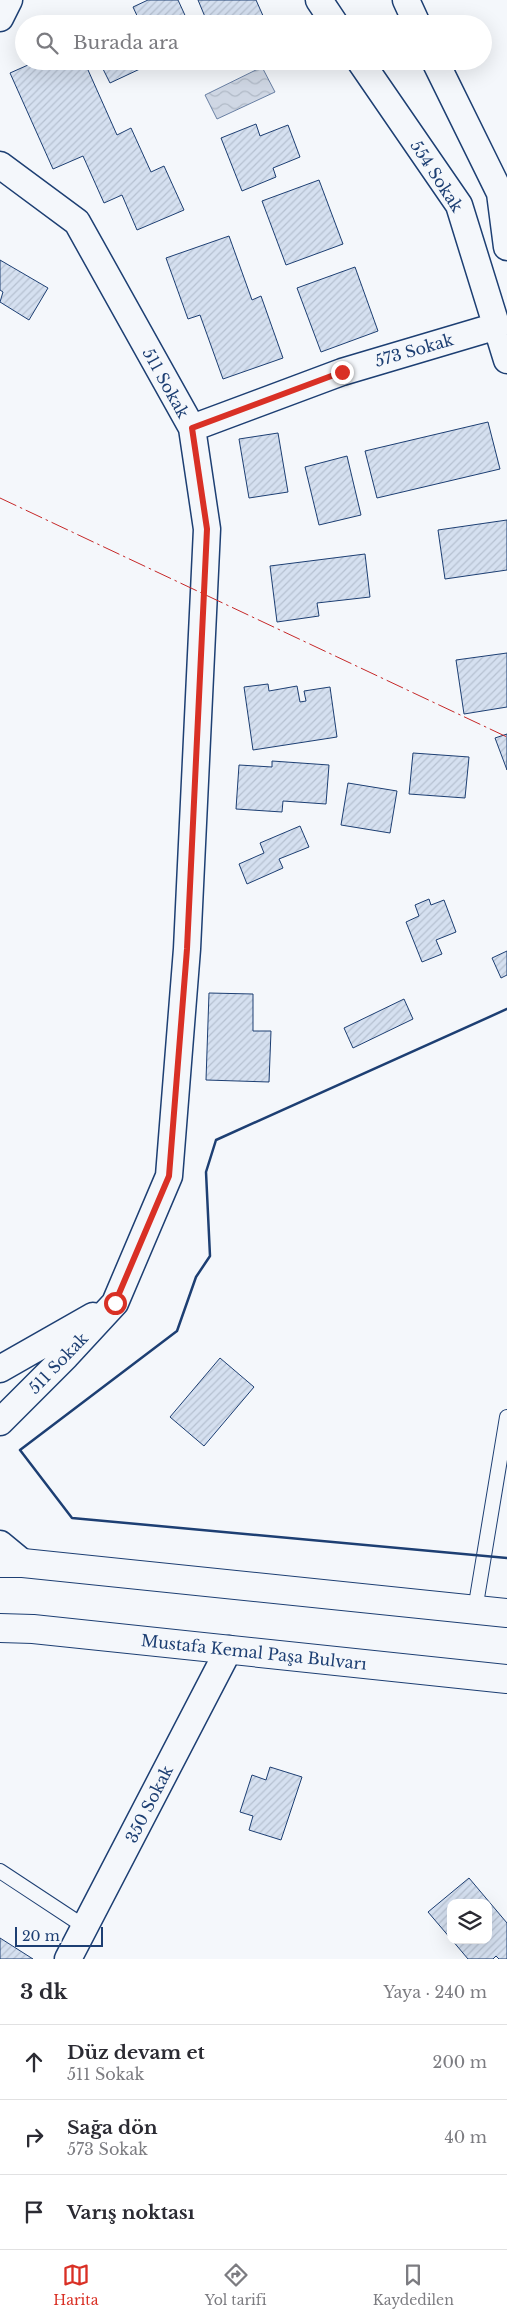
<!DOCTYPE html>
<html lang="tr">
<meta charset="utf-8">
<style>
:root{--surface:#fff;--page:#f2f2f3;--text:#2b2b33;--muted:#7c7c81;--line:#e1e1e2;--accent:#d93025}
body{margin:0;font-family:"Libre Baskerville",serif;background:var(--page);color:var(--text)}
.controls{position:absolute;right:15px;bottom:15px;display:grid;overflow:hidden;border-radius:10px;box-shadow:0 5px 20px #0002}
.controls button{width:45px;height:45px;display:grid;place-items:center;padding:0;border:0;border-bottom:1px solid var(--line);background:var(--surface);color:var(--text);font:25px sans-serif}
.scale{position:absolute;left:15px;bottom:12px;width:88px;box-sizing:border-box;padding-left:5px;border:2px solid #1d3f73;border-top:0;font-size:14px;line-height:18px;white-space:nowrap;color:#1d3f73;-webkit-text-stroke:4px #f4f7fb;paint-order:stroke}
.stop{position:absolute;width:15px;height:15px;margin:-11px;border:4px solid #d93025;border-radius:50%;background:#fff}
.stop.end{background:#d93025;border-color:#fff;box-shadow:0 1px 5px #0008}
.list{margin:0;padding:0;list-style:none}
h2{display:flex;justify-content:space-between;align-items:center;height:65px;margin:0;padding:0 20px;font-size:21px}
h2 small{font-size:16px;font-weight:400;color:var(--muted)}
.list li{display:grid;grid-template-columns:32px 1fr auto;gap:15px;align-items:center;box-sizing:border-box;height:75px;padding:0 20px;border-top:1px solid var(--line)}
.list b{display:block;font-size:19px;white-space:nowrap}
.list p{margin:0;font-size:16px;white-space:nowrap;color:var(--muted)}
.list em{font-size:16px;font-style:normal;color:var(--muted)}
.icon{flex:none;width:28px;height:28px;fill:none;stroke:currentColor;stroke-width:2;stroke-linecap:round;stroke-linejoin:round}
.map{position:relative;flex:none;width:507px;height:1959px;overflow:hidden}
.search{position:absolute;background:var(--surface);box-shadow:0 5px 20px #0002;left:15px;right:15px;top:15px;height:55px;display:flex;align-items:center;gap:12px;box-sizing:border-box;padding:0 18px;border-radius:28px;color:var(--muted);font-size:19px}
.sheet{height:290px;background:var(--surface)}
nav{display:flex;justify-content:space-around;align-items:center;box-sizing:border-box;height:70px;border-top:1px solid var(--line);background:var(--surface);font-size:14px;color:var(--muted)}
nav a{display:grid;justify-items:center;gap:2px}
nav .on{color:var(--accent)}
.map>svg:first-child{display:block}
</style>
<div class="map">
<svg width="507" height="1959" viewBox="0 0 507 1959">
<defs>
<pattern id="water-waves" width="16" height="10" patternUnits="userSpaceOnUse" patternTransform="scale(1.25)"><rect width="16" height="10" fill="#cfd7e4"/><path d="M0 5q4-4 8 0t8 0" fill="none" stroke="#b1bac7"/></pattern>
<pattern id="building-hatch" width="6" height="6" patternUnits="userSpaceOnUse" patternTransform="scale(1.25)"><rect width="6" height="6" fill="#d5e0f0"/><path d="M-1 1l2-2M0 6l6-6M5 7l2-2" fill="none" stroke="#b6c1d1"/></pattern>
</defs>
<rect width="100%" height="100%" fill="#f4f7fb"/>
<!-- water -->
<path fill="url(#water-waves)" stroke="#687fa3" d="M262,67l13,25 -58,27 -12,-24z"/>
<!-- building -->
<path fill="url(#building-hatch)" stroke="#1d3f73" d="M148,0h30l11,24h-58l8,-4 -6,-13z
M198,0h58l8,18 -12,6h-44z
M119,18l3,6h-16z
M37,61h47l33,74 14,-7 20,44 13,-6 20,44 -47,20 -15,-35 -18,8 -21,-47 -30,13 -43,-96z
M99,61h58l-47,22z
M256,124l4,12 28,-11 12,32 -27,11 3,9 -34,14 -21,-53z
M319,180l24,64 -57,21 -24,-64z
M229,236l23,64 9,-4 22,62 -60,21 -23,-64 -12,4 -22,-61z
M0,260l48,28 -19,32 -29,-18 3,-10 -3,-2z
M355,267l23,64 -57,21 -24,-64z
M488,422l12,47 -123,29 -12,-47z
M278,433l10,59 -39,6 -10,-59z
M347,456l14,59 -42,10 -14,-58z
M507,520v50l-62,9 -7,-49z
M365,554l5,43 -53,6 2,13 -42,6 -7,-56z
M507,653v54l-43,7 -8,-54z
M268,684l1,7 28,-5 3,16 6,-1 -2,-10 26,-4 7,50 -84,13 -9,-63z
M507,734v36l-12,-32z
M413,753l56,4 -4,41 -56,-4z
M272,761l57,4 -3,39 -43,-3 -1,11 -46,-3 3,-44 33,2z
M348,783l49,8 -7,42 -49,-8z
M300,826l9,21 -30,12 4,9 -36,16 -8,-20 25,-11 -4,-10z
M429,899l2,6 13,-5 12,32 -20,8 6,14 -20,8 -16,-40 13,-6 -4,-11z
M507,951v24l-6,3 -9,-20z
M209,993l44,1v37h18l-2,51 -63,-2z
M404,999l9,20 -60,29 -9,-20z
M220,1358l34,29 -50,59 -34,-29z
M270,1767l32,10 -21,63 -32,-10 4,-14 -13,-4 12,-37 14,5z
M469,1878l38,45v36h-8l-3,-3 -3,3h-25l-16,-19h36v-37h-37v36l-23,-27z
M0,1938l33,21h-33z"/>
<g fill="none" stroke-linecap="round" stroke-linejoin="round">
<!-- service casing -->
<g stroke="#1d3f73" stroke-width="16">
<path id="service" d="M475,1610l32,-193
M0,1871l85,56"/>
</g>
<!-- minor casing -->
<g stroke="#1d3f73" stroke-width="29">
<path id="minor" d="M319,0l16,24
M406,0l11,24
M0,18l9,-18
M360,61l99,144 48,155
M435,61l65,132 7,54
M0,165l77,57 115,206 15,101 -20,420 -18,227 -54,127 -49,53 -66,66
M192,428l150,-56 155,-46
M0,1369l93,-53
M0,1544l23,19
M68,1959l161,-310"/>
</g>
<!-- trunk casing -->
<g stroke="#1d3f73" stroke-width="30">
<path id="trunk" d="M0,1563h23l484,50
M0,1628l33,1 474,50"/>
</g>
<!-- service -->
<use href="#service" stroke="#f4f7fb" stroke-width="14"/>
<!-- minor -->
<use href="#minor" stroke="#f4f7fb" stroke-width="26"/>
<!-- trunk -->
<use href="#trunk" stroke="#f4f7fb" stroke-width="28"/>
<!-- wall -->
<path stroke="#1d3f73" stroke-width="2.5" d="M507,1009l-291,131 -10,32 4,84 -14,21 -19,54 -157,119 52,68 435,40"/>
<!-- power -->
<path stroke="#c62828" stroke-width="1" stroke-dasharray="18 4 2.5 4" stroke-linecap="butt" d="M0,498l507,239"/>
</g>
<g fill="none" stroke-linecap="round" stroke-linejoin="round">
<!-- route -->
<path stroke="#d93025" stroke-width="6" d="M115,1303l54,-127 18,-227 20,-420 -15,-101 150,-56"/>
</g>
<g text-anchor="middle" stroke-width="4" stroke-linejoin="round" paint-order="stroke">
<!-- street labels -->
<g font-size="16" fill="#1d3f73" stroke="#f4f7fb">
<text transform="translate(437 176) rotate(57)" y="6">554 Sokak</text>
<text transform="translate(414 350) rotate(-16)" y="6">573 Sokak</text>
<text transform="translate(166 383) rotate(61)" y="6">511 Sokak</text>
<text transform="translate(58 1363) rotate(-46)" y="6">511 Sokak</text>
<text transform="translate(254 1652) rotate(6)" y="6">Mustafa Kemal Paşa Bulvarı</text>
<text transform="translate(149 1804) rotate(-63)" y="6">350 Sokak</text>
</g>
</g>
</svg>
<div class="controls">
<button><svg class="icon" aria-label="layers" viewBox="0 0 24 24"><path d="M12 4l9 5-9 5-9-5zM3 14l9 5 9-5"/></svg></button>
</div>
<div class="scale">20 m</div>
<div class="stop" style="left:115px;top:1303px"></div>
<div class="stop end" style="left:342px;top:372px"></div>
<div class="search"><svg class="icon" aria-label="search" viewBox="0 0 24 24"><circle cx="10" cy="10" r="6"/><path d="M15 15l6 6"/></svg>Burada ara</div>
</div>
<section class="sheet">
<h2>3 dk<small>Yaya · 240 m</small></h2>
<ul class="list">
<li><svg class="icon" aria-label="ahead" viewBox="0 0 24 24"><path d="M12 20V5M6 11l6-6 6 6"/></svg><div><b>Düz devam et</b><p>511 Sokak</p></div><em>200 m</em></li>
<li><svg class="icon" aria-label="right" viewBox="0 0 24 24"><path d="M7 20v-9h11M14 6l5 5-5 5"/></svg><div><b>Sağa dön</b><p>573 Sokak</p></div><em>40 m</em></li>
<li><svg class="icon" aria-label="arrive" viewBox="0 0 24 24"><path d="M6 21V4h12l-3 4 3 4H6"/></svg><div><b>Varış noktası</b></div></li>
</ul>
</section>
<nav>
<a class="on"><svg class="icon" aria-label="map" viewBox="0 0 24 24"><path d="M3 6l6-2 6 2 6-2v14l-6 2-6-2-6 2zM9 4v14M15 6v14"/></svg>Harita</a>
<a><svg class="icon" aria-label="directions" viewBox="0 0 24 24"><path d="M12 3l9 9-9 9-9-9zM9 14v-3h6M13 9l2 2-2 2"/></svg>Yol tarifi</a>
<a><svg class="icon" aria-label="saved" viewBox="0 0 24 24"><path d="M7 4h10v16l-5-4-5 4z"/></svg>Kaydedilen</a>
</nav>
